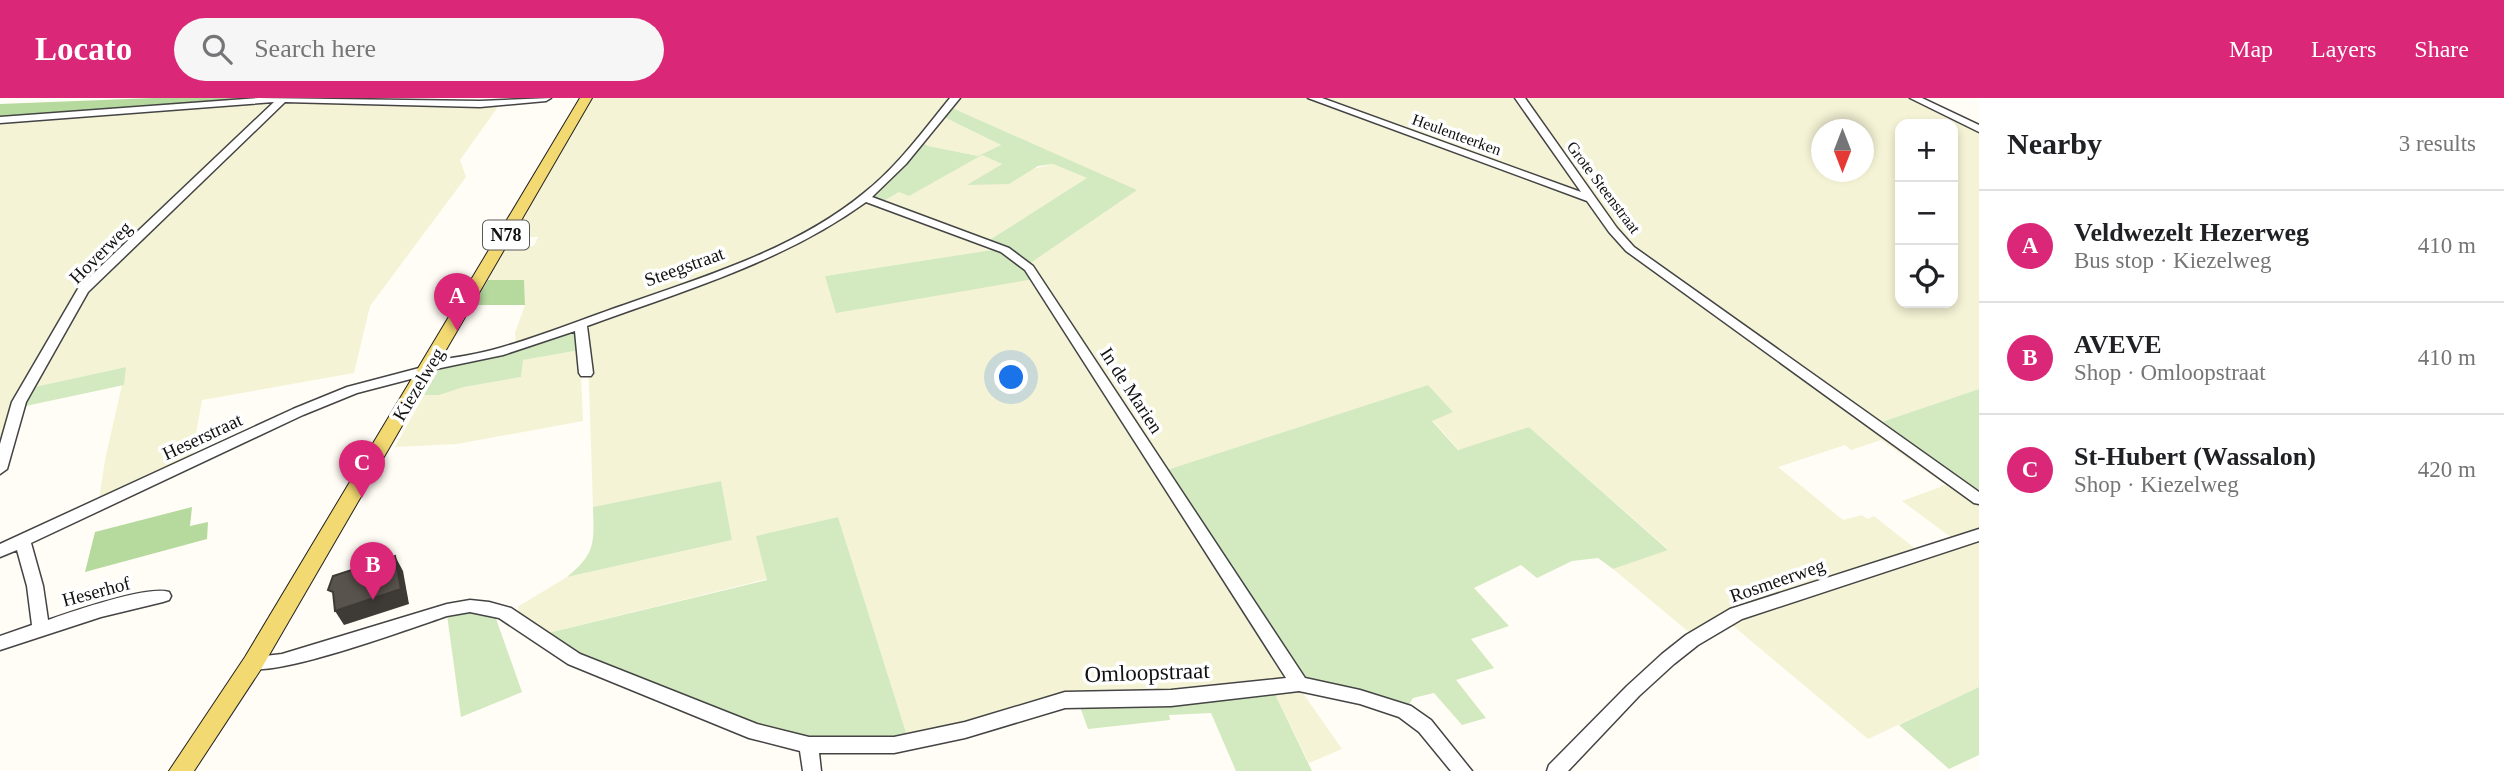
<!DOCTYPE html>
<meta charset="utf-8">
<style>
:root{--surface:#fff;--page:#f6f6f6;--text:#202124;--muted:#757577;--line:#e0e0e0;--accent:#db2777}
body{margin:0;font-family:Georgia,serif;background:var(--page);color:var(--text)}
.controls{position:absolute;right:21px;top:21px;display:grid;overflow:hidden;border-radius:14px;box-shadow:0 4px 10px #0003}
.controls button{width:63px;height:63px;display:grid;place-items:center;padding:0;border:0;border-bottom:2px solid var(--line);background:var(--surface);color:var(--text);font:35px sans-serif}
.compass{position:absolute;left:1811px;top:21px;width:63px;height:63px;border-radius:50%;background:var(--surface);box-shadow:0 4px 10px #0003;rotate:180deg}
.you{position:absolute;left:1012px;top:280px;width:24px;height:24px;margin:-18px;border:5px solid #fff;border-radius:50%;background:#1a73e8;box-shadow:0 0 0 10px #1a73e833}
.badge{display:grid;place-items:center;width:46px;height:46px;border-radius:50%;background:var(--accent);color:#fff;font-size:23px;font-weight:700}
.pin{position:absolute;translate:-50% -58px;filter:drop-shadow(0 2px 4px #0008)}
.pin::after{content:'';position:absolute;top:37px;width:24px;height:21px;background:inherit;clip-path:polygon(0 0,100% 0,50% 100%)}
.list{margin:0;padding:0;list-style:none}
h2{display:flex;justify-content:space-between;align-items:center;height:91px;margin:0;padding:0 28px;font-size:30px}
h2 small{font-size:23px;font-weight:400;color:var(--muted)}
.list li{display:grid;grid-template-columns:46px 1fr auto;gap:21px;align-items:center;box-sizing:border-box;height:112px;padding:0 28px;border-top:2px solid var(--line)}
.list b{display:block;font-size:26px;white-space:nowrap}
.list p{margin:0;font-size:23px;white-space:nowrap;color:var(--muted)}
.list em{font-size:23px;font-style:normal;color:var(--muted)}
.icon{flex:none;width:38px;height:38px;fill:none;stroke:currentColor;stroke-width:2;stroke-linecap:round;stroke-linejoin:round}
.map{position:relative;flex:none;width:1979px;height:673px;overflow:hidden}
header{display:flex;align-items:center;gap:42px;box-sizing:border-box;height:98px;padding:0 35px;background:var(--accent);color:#fff}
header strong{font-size:33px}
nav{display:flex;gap:38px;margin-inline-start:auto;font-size:24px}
.search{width:490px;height:63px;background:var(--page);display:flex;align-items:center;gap:18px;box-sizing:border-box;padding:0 24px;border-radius:38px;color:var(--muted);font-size:26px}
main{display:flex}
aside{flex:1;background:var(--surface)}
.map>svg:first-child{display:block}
</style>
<header>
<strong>Locato</strong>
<div class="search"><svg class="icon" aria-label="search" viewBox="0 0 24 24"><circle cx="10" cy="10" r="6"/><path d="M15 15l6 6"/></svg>Search here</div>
<nav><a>Map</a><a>Layers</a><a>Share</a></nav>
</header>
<main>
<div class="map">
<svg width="1979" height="673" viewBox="0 0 1979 673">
<rect width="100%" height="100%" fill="#fffdf5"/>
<!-- farmland -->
<path fill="#f5f3d5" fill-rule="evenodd" d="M591,0h361l-62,75 -66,50 -83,41 -225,81 -1,-12 10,-28 -1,-25h-36l18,-34h28l4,-9h-28z
M957,0h354l278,103 29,38 361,263v28l-27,8 -50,-37 44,-16 -65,-45 -30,10 -6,-5 -67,22 65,53 19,-5 5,4 7,-3 43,34 -227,83 -77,-64 55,-20 -139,-122 -70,23 -27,-30 21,-8 -25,-27 -261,85 -138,-206 107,-74 -186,-83z
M1317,0h201l65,93 -3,2z
M1523,0h389l67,33v258l-103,35 -231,-167 -21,-17zM1900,26h53v179h-53zM1822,32h42v42h-42z
M277,3l-197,190 -80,167v-337z
M282,4l218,2 -40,56 6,17 -96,129 -16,67 -152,27 -10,56 -93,44 6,-40 21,-93 -96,21 56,-98z
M942,18l59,29 -23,11 -50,-10 -7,-4z
M982,57l20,9 -33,20 84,-20 35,14 -100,63 -106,-39 17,-10 10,3z
M863,104l135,47 -173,27 209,3 250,390 3,12 -162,14 -217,44 -70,-222 -81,19 10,43 -223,55 -21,-14 -5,-10 1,-4 48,-29 165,-37 -11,-59 -128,26 -6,-182 165,-62z
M580,252l3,71 -126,23 -62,3 29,-52h15l25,-8 57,-10 1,-17z
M1979,441v148l-111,52 -137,-115 26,-13z
M1300,591l42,60 -33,14 -36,-73z"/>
<!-- green -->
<path fill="#d3e9bf" d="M950,9l187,83 -108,74 -41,-23 99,-63 -34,-14 -15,2 -29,18 -42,1 35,-21 -20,-9 -73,41 -10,-4 -17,10 -9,-4 48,-56 7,4 50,10 23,-11 -59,-29z
M998,151l14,6 22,24 -198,34 -11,-37z
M571,233l5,1 4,18 -57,10 -2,17 -57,10 -25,8h-15l14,-27 60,-13z
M126,269l-2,18 -103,22 9,-19z
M1428,287l25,27 -21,9 26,29 71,-23 139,123 -55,19 -15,-11 -26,3 -35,17 -16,-13 -47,23 35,38 -38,13 23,29 -38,12 30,38 -24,7 -28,-32 -21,5 -6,10 -103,-30 -137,-208z
M1979,291v108l-103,-73z
M721,383l11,59 -165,37c29,-24 27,-34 26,-70z
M838,419l70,222 -98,1 -58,-14 -167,-67 -41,-25 223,-54 -11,-44z
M459,515h35l28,79 -61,25 -14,-102z
M1979,589v68l-30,14 -50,-44z
M1273,592l39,81h-76l-25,-58 -42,2 1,5 -82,9 -10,-28z"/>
<!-- forest -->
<path fill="#b6d99e" d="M154,0h111l-265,21v-15z
M488,182h36l1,25h-52z
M192,409l-2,19 18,-4 -1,17 -122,33 10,-40z"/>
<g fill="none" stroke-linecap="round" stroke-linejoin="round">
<!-- minor casing -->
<g stroke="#444" stroke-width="3">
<path id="minor" d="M259,0l221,3 71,-3 -5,3 -66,6 -195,-5 -197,190 -62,110 -19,67 -7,5v-30l12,-42 67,-115 195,-185 -274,21v-6z
M950,0h10l-54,66 -34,33 137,51 24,18 272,412 55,12 51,16 20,14 41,51h-21l-32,-39 -20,-15 -39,-13 -61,-13 -128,15 -106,2 -100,30 -71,15h-75l2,18h-18l-3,-20 -51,-13 -181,-74 -69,-46 -29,-6 -23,4c-36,12 -171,62 -200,52l-3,-5 3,-5 35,-4 165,-50 23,-4 19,2 22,6 69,46 177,70 52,13h85l71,-15 100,-30 106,-2 115,-12 -261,-408 -24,-18 -135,-50c-83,60 -183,89 -279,124l6,47 -2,3h-10l-2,-3 -4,-42 -72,24 -72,15 -1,4 -73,19 -54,22 -272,128 12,43 5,34c23,-8 100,-35 121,-28l2,4 -2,4 -6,2 -62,15 -101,33v-14l32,-11 -5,-39 -10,-36 -17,7v-13l293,-135 54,-22 76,-20 1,-4c23,-5 46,-7 68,-13 45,-12 88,-30 132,-45 82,-29 172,-56 240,-112 34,-27 59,-62 86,-95z
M1308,0h14l259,94 -66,-94h10l92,130 17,19 345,245v12l-5,-1 -348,-252 -17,-19 -22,-31z
M1910,0h12l57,27v7z
M1979,431v12l-237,78 -44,26 -24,19 -35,32 -71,75h-21l2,-6 78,-79 35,-32 24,-19 44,-26z"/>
</g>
<!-- major casing -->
<g stroke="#222" stroke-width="2">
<path id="major" d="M580,0h12l-331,571 -67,102h-25l76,-114z"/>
</g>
<!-- minor -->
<use href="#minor" fill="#fff" fill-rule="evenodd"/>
<!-- major -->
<use href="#major" fill="#f3d971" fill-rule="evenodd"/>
</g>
<!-- shaded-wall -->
<path fill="#3e3a36" d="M395,458l8,15 6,33 -65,21 -9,-14z"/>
<!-- building -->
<path fill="#59534d" stroke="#3e3a36" stroke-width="2" d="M395,458l6,33 -66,22 -2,-19 -5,-2 5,-14z"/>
<g text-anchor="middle" stroke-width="7" stroke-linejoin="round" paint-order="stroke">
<!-- far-street labels -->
<g font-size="16" fill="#111" stroke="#fff">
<text transform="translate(1457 36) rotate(20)" y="6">Heulenteerken</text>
<text transform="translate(1604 89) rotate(53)" y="6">Grote Steenstraat</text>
</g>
<!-- shield labels -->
<rect fill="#fff" stroke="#585858" stroke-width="2" x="483" y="122.5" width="46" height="29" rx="5"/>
<g font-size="18" font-weight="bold" fill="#111">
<text x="506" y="143">N78</text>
</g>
<!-- street labels -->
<g font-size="19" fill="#111" stroke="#fff">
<text transform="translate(100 154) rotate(-45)" y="7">Hoverweg</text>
<text transform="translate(684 168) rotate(-20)" y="7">Steegstraat</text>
<text transform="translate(418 286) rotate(-59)" y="7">Kiezelweg</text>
<text transform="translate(1132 292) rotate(57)" y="7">In de Marien</text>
<text transform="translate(202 338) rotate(-25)" y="7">Heserstraat</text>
<text transform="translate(1777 482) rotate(-19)" y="7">Rosmeerweg</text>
<text transform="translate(96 493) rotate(-15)" y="7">Heserhof</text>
</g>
<!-- near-street labels -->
<g font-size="23" fill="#111" stroke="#fff">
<text transform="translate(1147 574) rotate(-2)" y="8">Omloopstraat</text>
</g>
</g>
</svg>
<div class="controls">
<button>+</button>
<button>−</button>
<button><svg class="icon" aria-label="locate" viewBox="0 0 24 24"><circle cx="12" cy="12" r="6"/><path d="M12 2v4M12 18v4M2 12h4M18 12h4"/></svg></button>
</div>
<svg class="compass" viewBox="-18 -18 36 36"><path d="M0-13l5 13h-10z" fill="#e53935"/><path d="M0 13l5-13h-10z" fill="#757577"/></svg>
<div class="you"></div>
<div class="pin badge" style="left:457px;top:233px">A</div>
<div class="pin badge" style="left:373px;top:502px">B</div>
<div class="pin badge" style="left:362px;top:400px">C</div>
</div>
<aside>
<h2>Nearby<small>3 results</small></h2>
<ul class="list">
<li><span class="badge">A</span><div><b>Veldwezelt Hezerweg</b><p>Bus stop · Kiezelweg</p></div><em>410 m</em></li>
<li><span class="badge">B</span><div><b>AVEVE</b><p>Shop · Omloopstraat</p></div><em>410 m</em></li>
<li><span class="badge">C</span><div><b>St-Hubert (Wassalon)</b><p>Shop · Kiezelweg</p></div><em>420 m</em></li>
</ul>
</aside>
</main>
